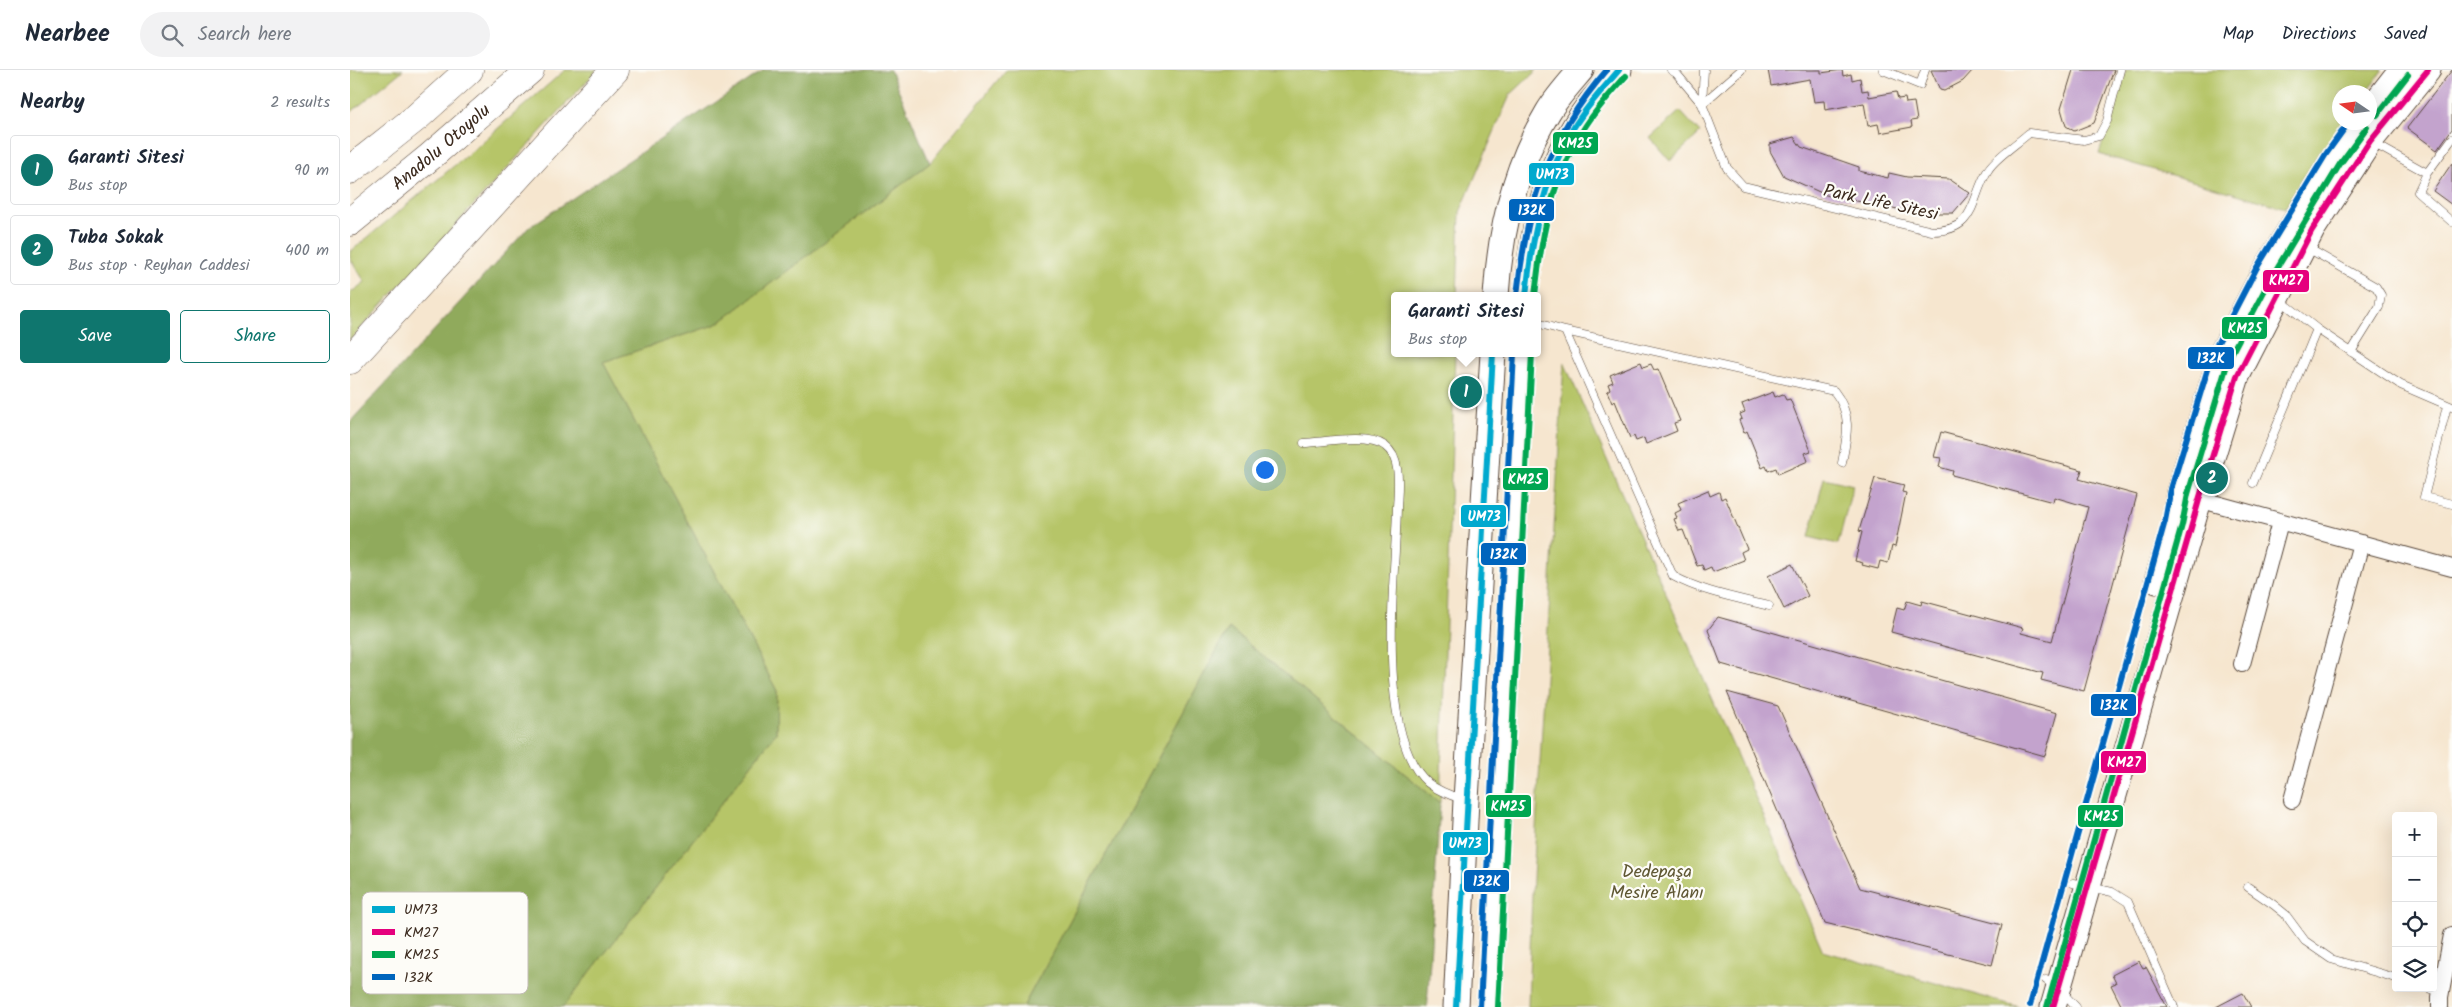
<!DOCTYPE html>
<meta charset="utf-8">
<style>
:root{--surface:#fff;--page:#f2f2f3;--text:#1f2937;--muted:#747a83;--line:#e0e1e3;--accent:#0f766e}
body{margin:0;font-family:Kalam,sans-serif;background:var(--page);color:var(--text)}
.controls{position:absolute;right:15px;bottom:15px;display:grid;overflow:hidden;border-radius:5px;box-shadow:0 5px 20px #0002}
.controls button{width:45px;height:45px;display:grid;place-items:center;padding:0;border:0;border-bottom:1px solid var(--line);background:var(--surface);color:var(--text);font:25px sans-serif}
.compass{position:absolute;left:1982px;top:15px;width:45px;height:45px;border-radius:50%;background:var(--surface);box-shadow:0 5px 20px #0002;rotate:283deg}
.you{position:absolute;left:914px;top:399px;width:18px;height:18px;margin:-12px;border:4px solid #fff;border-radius:50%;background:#1a73e8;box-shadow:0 0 0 8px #1a73e833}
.badge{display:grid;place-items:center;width:32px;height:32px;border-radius:50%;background:var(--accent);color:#fff;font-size:16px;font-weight:700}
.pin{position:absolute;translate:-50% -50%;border:2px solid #fff;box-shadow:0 1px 5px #0006}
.popup{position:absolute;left:1041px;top:222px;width:150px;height:65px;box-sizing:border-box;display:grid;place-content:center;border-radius:5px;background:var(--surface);filter:drop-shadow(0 1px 4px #0005);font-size:16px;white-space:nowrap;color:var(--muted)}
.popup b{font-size:19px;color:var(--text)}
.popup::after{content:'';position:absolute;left:50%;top:100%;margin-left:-10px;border:10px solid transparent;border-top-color:var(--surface)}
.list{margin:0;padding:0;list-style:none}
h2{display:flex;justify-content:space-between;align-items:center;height:65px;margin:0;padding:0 20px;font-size:21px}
h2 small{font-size:16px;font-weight:400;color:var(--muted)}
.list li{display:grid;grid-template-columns:32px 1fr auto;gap:15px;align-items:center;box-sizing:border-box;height:70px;margin:0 10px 10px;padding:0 10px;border:1px solid var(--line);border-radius:5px}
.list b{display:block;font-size:19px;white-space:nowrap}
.list p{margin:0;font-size:16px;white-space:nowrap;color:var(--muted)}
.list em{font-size:16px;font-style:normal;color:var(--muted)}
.actions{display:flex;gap:10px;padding:15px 20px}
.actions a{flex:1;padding:11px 0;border:1px solid var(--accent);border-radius:5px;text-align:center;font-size:18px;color:var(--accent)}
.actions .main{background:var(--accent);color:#fff}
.icon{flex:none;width:28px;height:28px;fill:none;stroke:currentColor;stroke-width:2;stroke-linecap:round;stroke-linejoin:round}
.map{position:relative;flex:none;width:2102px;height:937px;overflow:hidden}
header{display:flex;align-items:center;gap:30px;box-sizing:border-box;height:70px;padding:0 25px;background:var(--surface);border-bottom:1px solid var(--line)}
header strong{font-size:24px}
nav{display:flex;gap:28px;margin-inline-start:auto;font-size:18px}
.search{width:350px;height:45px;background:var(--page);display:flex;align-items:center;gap:12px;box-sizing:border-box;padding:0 18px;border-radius:28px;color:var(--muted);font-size:19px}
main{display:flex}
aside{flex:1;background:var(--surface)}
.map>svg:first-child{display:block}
</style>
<header>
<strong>Nearbee</strong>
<div class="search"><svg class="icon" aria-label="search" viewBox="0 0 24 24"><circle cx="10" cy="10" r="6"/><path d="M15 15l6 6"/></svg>Search here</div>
<nav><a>Map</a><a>Directions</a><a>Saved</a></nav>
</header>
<main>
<aside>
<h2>Nearby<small>2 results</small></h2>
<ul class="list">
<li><span class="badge">1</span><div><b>Garanti Sitesi</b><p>Bus stop</p></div><em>90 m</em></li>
<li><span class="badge">2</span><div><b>Tuba Sokak</b><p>Bus stop · Reyhan Caddesi</p></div><em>400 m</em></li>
</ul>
<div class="actions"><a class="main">Save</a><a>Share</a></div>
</aside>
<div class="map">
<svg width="2102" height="937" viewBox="0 0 2102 937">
<rect width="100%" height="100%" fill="#fdfcf7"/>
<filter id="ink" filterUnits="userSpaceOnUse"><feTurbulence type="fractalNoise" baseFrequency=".02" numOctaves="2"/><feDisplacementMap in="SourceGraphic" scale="10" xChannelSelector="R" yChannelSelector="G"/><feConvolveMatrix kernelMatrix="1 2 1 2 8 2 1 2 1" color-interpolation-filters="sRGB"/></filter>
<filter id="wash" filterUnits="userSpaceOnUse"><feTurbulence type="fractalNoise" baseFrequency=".0096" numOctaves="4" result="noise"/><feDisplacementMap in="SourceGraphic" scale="20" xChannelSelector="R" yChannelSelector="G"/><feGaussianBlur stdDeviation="1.12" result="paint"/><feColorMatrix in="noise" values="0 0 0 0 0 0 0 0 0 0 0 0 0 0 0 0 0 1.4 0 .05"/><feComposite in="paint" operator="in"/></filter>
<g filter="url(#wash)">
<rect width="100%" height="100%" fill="#f6e6cf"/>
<!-- green -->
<path fill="#b6c568" stroke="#787843" d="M0,0h53l-53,43z
M215,0h32l-247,270v-47l15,-11 -15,-24v-6l122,-101z
M656,0h531l-27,25 -50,117 -3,84h-62v57h60l-15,450 -211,-175 -206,379h-460l213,-274 1,-42 -174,-329 114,-38 213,-161z
M1776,0h258l-18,22h-26v30l3,1 -58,85 -186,-54z
M1330,41l20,22 -30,28 -20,-23z
M1214,292l259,589 196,56h-491l4,-112z
M1474,408l29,7 -15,59 -29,-7z"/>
<!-- forest -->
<path fill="#90aa5c" stroke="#666a3d" d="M414,0h126l40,93 -213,161 -114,38 174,329 -1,42 -213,274h-213v-585l178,-194z
M879,558l211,175 -13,204h-404z"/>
<g id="blocks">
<!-- building -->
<path fill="#c3a3cd" d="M1418,0h53v3l21,-3 1,6 8,-2 1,6 8,-2 2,13 6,-1 1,7 27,-5 2,7 7,-1 1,5 8,-1 3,18 -6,1 1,6 -32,6 -2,-9 -10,2 -4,-23 -39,7 -1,-9 -10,1 -4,-23 -39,7z
M1581,0h42l-10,11 -19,10 -4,-1z
M1723,0h41l-20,53 -20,8 -8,-5 -5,-17z
M2102,0v59l-15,21 -30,-22z
M1444,67l7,10 58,20v4l29,7 1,-5 18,4 42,2 21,14 -17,20h-35l-92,-18 -42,-19 -14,-25v-7z
M2102,93v42l-19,-14z
M1291,292l2,5 8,-3 3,6 4,-1 22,52 -6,2 3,8 -31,13 -2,-6 -8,3 -2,-5 -4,2 -15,-37 -3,2 -5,-12 3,-2 -2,-5 5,-2 -3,-7z
M1423,322l2,5 8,-3 3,6 4,-1 21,52 -6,2 3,8 -30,13 -2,-6 -8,3 -2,-5 -4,2 -15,-37 -3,2 -5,-13 3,-1 -2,-5 5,-2 -3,-8z
M1591,362l141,38 -3,9 58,16 -53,196 -43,-11 2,-7 -152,-41 6,-24 7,2 3,-9 14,4 1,-4 101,27 -2,5 31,8 36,-134 -34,-10 -1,5 -101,-27 1,-4 -14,-4 2,-9 -7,-1z
M1525,408l29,7 -2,7 4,1 -11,54 -3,-1 -4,17 -8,-2 -2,8 -16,-4 1,-2 -8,-2 7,-29 -3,-1z
M1358,420l2,6 9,-4 2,7 4,-2 22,52 -6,3 3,8 -31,12 -2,-5 -7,3 -2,-5 -5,1 -14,-36 -4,1 -5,-12 3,-1 -2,-5 6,-3 -3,-7z
M1442,494l16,32 -24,13 -16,-33z
M1368,547l339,96 -12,43 -324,-92 -13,-34z
M1377,622l51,14 82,182 142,37 -10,40 -167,-42z
M1789,891l4,7 3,-1 21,40h-45l-11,-22 5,-2 -4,-8z
M1893,923l8,14h-35z"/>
</g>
</g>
<g filter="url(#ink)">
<use href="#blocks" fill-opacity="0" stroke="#574639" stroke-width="1"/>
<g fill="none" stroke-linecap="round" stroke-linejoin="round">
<!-- lane casing -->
<g stroke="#574639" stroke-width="9">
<path id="lane" d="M1321,0l5,3 26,31 25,64 16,18 189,45c45,0 38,-32 56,-61 7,-12 30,-27 41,-37l55,7 15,-4 8,-15 13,-51
M1533,0l37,15 5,-15
M1352,34l39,-34
M1352,34l2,-34
M2023,73l54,30 -9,19 34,30
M2077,103l25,-34
M1956,177l70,40 5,8 -2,12 -28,45
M1930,230l37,29 84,56 51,22
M1187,253l28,8
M2097,336l-23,91 28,7
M954,373c21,-1 64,-10 81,3 17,12 13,42 12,61 -1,66 -23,229 31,276 10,8 21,12 34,16
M1903,413l64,-154
M1419,536c-32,-8 -67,-14 -96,-30l-108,-245 269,60c19,24 13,45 8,72
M1723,813l39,9 16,10 46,105
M1898,817l26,18 11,9 20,27 26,18 65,19
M1696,910l12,8 18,19
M2078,918l13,4"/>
</g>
<!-- street casing -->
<g stroke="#574639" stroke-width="18">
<path id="street" d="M1841,427l261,71
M1892,594l38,-142
M1942,730l69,-257
M2090,937v-10l12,-62"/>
</g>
<!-- primary casing -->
<g stroke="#574639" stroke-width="27">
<path id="primary" d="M2020,40l31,-40
M1146,226c4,-65 18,-128 52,-184 9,-15 22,-29 33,-42
M1176,226c6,-68 21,-135 63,-191 9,-12 20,-23 30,-35
M1807,511l17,-58 5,-31 42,-137 42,-81 70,-115 27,-37
M1106,937l10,-207 27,-447
M1139,937l34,-654
M1703,937l146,-507 38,-124 75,-146 58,-89 58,-71"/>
</g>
<!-- highway casing -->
<g stroke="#574639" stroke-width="29">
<g id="highway">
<path d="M0,100l67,-53 52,-47"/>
<path id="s1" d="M0,152l81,-66 99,-86"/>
<path d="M0,290l265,-290"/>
</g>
</g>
<!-- lane -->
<use href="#lane" stroke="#fff" stroke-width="8"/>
<!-- street -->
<use href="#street" stroke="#fff" stroke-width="16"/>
<!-- primary -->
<use href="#primary" stroke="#fff" stroke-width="25"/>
<!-- highway -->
<use href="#highway" stroke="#fff" stroke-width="28"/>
<!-- bus-1 casing -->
<g stroke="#fdfcf7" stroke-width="10">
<path id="bus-1" d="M1176,226c6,-59 17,-117 48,-169 13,-21 29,-38 45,-57
M1106,937l37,-654"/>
</g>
<!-- bus-2 casing -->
<g stroke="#fdfcf7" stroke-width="10">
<path id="bus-2" d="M1703,937l146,-507 38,-124 75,-146 58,-89 58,-71"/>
</g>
<!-- bus-3 casing -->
<g stroke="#fdfcf7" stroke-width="10">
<path id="bus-3" d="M2027,45l31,-40
M1185,226c6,-58 16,-116 48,-166 12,-20 28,-37 43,-54
M1148,937l34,-654
M1697,937l135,-482 6,-31 41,-136 42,-80 69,-114 27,-37"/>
</g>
<!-- bus-4 casing -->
<g stroke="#fdfcf7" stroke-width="10">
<path id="bus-4" d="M1167,225c10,-91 29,-155 90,-225
M1680,935l135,-484 6,-32 42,-137 43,-83 70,-115 23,-32
M1130,937l34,-654"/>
</g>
<!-- bus-1 -->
<use href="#bus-1" stroke="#00a9ce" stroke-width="6"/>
<!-- bus-2 -->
<use href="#bus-2" stroke="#e5007d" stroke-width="6"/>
<!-- bus-3 -->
<use href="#bus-3" stroke="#00a651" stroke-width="6"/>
<!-- bus-4 -->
<use href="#bus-4" stroke="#0065bd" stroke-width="6"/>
</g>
</g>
<g text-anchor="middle" stroke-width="4.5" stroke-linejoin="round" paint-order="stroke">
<!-- street labels -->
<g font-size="18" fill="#3b2a1e" stroke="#fdfcf7">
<text dy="6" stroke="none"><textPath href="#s1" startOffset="118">Anadolu Otoyolu</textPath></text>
<text transform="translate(1531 132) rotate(12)" y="6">Park Life Sitesi</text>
</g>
<!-- park labels -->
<g font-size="18" fill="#605834" stroke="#fdfcf7">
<text x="1307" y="807">Dedepaşa<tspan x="1307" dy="21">Mesire Alanı</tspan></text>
</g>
</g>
<!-- legend -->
<rect x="12" y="822" width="166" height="102" rx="8" fill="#fdfcf7" stroke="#c3bdb6" stroke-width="1"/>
<rect x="22" y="836" width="23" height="7" fill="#00a9ce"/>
<rect x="22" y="859" width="23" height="6" fill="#e5007d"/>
<rect x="22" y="881" width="23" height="7" fill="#00a651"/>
<rect x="22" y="904" width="23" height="6" fill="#0065bd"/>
<g font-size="14" fill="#3b2a1e">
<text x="54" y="844">UM73</text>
<text x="54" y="867">KM27</text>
<text x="54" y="889">KM25</text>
<text x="54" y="912">132K</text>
</g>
<g stroke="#fdfcf7" stroke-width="2">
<rect x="1202" y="61" width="47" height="24" rx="5" fill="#00a651"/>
<rect x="1178" y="92" width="47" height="24" rx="5" fill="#00a9ce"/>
<rect x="1158" y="128" width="47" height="24" rx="5" fill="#0065bd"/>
<rect x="1912" y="199" width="48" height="24" rx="5" fill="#e5007d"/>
<rect x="1871" y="246" width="47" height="24" rx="5" fill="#00a651"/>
<rect x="1837" y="276" width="48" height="24" rx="5" fill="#0065bd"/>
<rect x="1152" y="397" width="47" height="24" rx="5" fill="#00a651"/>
<rect x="1110" y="434" width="47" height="24" rx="5" fill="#00a9ce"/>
<rect x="1130" y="472" width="47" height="24" rx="5" fill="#0065bd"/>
<rect x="1740" y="623" width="47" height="24" rx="5" fill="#0065bd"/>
<rect x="1750" y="680" width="47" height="24" rx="5" fill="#e5007d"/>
<rect x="1135" y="724" width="47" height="24" rx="5" fill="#00a651"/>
<rect x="1727" y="734" width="47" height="24" rx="5" fill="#00a651"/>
<rect x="1092" y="761" width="47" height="25" rx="5" fill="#00a9ce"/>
<rect x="1113" y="799" width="47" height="24" rx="5" fill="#0065bd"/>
</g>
<g font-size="14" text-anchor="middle" font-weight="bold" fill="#fff">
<text x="1225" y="78">KM25</text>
<text x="1202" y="109">UM73</text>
<text x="1182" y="145">132K</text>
<text x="1936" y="215">KM27</text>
<text x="1895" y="263">KM25</text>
<text x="1861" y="293">132K</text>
<text x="1175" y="414">KM25</text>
<text x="1134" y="451">UM73</text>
<text x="1154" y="489">132K</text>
<text x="1764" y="640">132K</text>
<text x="1774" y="697">KM27</text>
<text x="1158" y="741">KM25</text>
<text x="1751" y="751">KM25</text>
<text x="1115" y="778">UM73</text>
<text x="1137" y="816">132K</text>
</g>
</svg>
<div class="controls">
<button>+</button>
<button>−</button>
<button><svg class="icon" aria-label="locate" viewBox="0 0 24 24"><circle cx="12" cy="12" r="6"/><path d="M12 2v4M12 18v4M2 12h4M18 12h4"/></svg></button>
<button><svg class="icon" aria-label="layers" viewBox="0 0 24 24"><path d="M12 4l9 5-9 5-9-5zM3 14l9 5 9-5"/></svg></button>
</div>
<svg class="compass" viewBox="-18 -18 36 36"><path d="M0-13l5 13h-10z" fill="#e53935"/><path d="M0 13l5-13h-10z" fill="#747a83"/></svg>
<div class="you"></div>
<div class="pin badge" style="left:1116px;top:322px">1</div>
<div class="popup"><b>Garanti Sitesi</b>Bus stop</div>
<div class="pin badge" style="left:1862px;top:408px">2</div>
</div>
</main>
